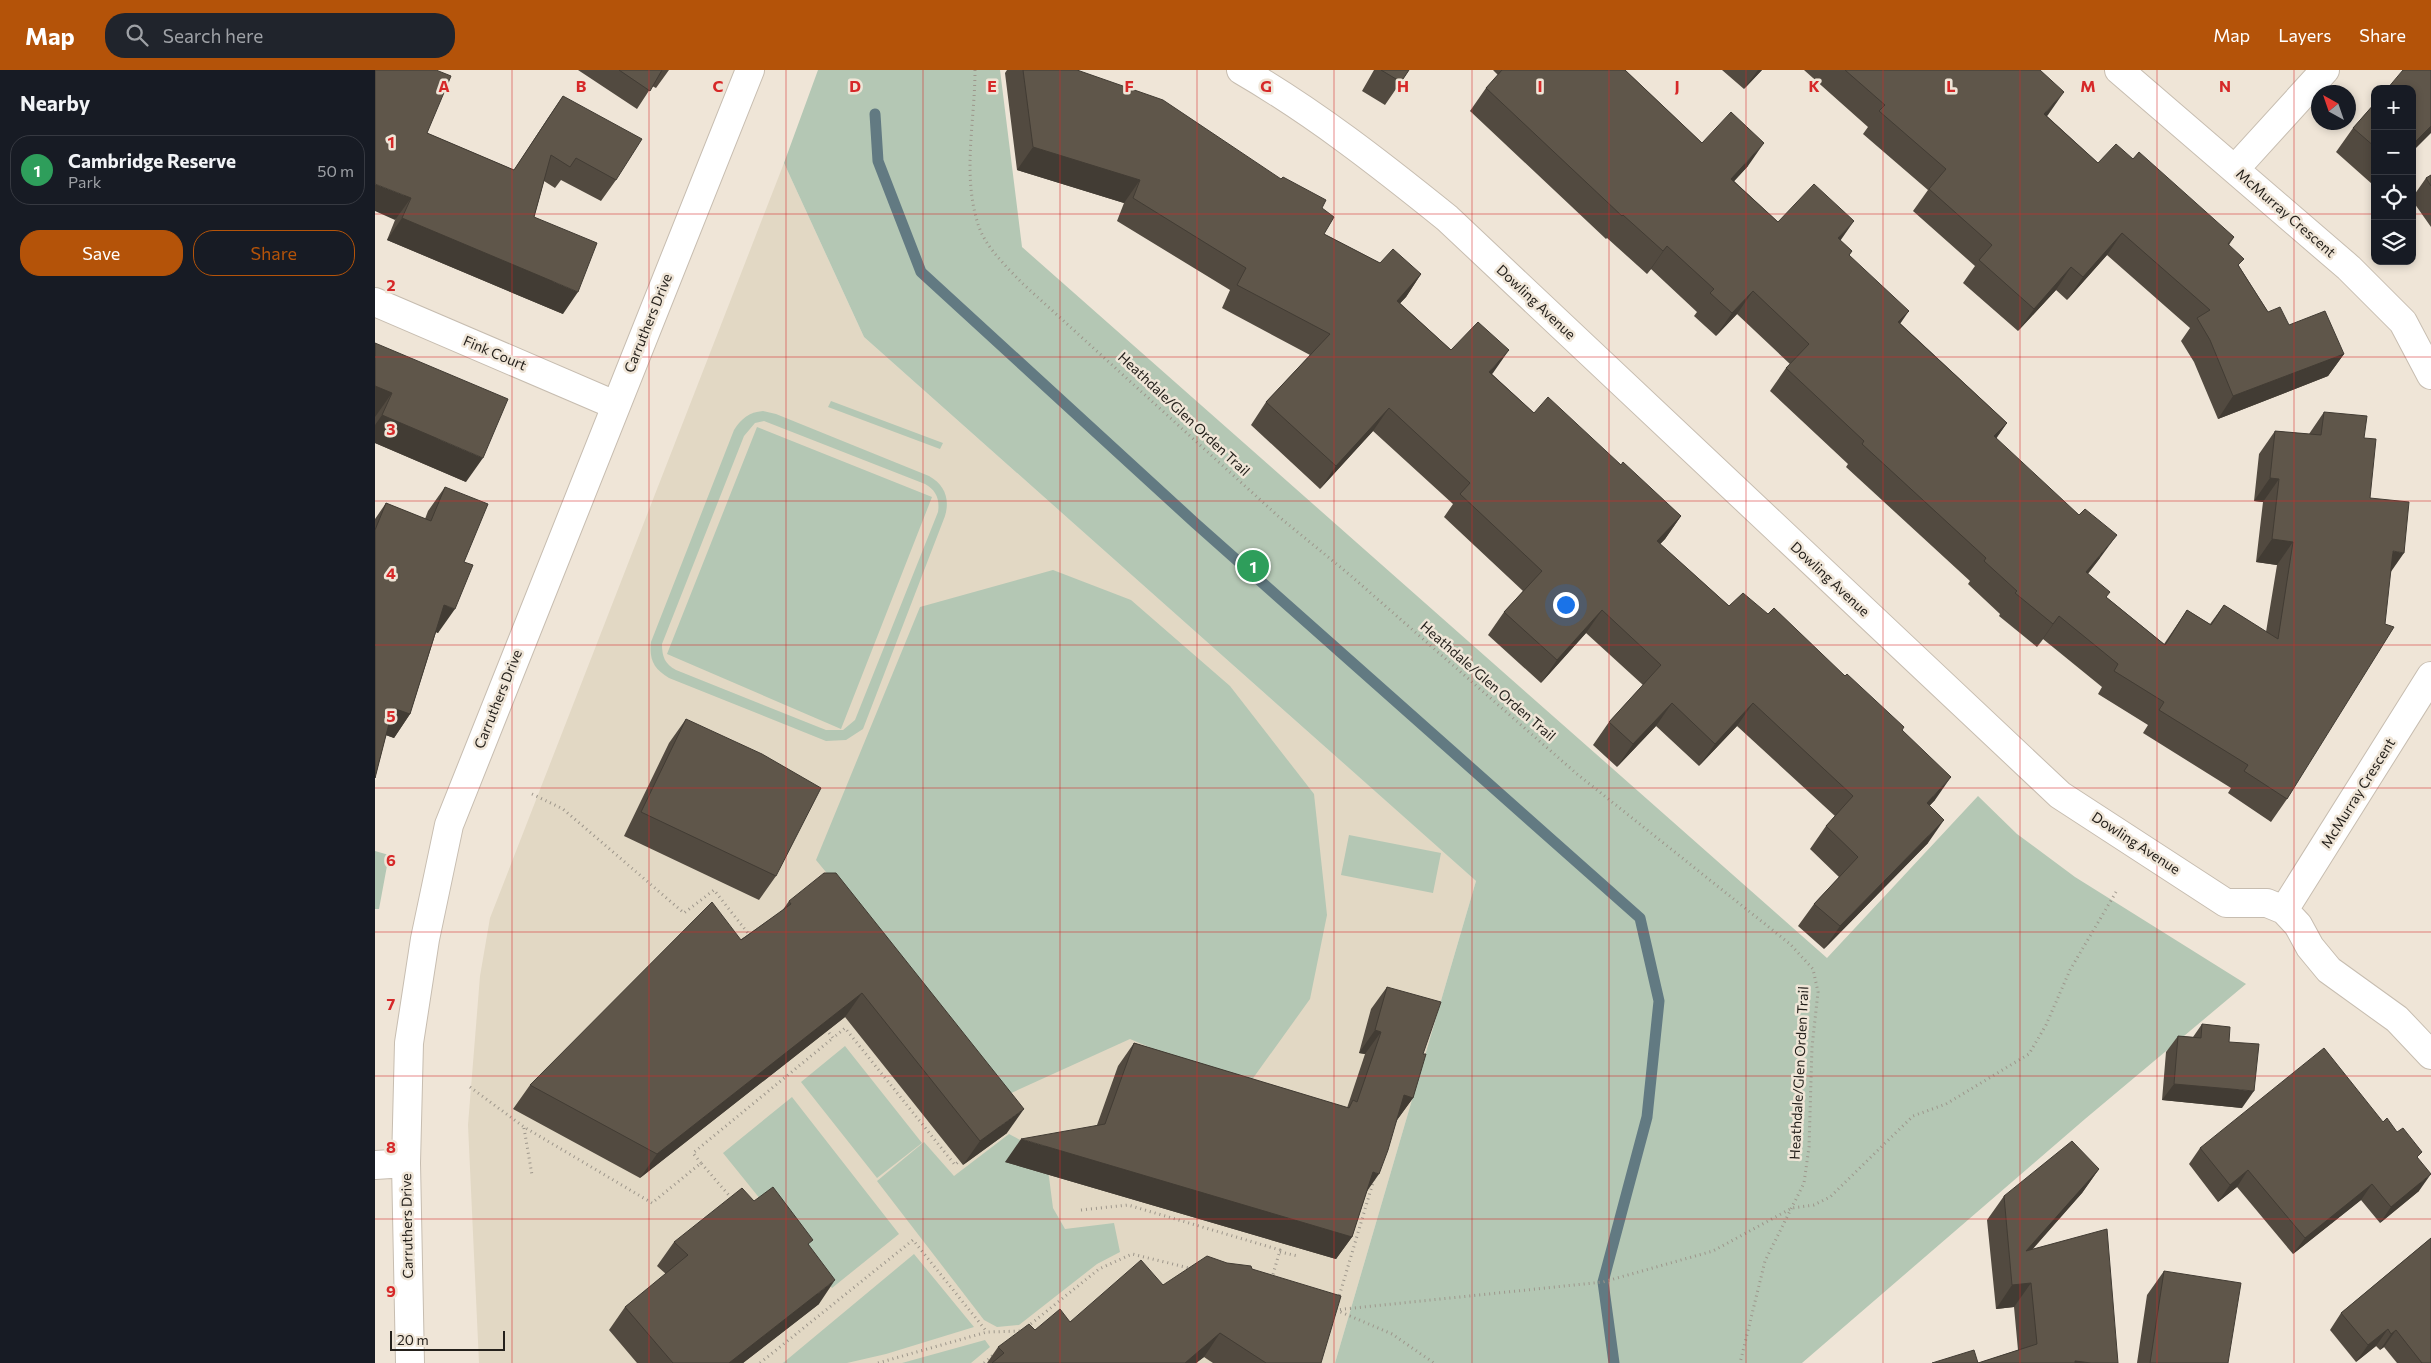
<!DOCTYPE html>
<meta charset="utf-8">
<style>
:root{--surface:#171b24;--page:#20242c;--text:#f1f3f6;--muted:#9ea1a6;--line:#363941;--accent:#b45309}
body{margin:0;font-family:Commissioner,sans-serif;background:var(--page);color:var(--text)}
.controls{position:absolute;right:15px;top:15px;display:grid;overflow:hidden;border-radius:10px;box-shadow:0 2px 8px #0003}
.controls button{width:45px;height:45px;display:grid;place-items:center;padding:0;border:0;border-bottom:1px solid var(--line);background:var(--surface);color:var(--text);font:25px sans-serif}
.compass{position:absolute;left:1936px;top:15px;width:45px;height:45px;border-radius:50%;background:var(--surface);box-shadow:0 2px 8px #0003;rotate:320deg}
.scale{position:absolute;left:15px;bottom:12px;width:115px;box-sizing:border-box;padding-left:5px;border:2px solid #25211c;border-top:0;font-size:14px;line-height:18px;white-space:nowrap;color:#25211c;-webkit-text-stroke:4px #efe5d7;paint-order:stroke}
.you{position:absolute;left:1190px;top:534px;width:18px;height:18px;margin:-12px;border:4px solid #fff;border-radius:50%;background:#1a73e8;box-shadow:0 0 0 8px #1a73e833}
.badge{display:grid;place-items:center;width:32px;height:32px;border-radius:50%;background:var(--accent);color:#fff;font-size:16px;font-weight:700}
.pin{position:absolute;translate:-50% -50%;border:2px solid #fff;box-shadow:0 1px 5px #0006}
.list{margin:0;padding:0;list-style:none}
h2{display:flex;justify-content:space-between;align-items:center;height:65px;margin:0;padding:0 20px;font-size:21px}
h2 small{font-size:16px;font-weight:400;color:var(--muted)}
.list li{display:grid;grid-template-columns:32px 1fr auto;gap:15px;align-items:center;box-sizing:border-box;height:70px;margin:0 10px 10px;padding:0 10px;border:1px solid var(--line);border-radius:20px}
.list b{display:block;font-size:19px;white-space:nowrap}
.list p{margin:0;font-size:16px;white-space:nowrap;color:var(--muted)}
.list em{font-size:16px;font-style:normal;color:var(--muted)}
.actions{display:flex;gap:10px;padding:15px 20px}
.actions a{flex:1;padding:11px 0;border:1px solid var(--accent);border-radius:20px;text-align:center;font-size:18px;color:var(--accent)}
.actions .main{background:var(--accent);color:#fff}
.icon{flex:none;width:28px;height:28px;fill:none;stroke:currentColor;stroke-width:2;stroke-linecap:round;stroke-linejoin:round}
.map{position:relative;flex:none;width:2056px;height:1293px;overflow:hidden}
header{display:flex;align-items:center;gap:30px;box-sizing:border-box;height:70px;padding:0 25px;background:var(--accent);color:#fff}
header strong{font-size:24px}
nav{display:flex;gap:28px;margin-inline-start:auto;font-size:18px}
.search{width:350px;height:45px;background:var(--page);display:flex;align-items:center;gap:12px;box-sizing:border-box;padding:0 18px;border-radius:20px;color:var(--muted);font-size:19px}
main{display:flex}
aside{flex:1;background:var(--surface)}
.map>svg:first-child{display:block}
</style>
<header>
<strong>Map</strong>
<div class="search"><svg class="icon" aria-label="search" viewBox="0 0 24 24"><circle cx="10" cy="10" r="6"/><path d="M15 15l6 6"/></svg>Search here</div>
<nav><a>Map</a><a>Layers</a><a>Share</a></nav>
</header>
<main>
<aside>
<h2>Nearby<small></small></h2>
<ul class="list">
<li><span class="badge" style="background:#2e9e5b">1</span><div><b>Cambridge Reserve</b><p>Park</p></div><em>50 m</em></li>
</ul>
<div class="actions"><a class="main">Save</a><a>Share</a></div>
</aside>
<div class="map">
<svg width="2056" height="1293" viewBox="0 0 2056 1293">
<rect width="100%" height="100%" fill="#efe5d7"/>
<!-- education -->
<path fill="#e2d8c4" d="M409,93l80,174 612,544 -141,482h-856l-11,-238 12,-149 10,-58z"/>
<!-- green -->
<path fill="#b4c7b4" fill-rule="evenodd" d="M443,0h182l22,177 805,711 151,-162 39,38 58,43 171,107 -161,135 -283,244h-467l141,-482 -612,-544 -80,-174z
M456,331l112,42 -3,6 -112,-42z
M388,341l13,3 153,62c16,9 21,23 16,40l-82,213 -17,11 -20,1 -157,-63c-15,-9 -20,-18 -18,-36l83,-212c7,-11 15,-18 29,-19zM389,351l161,63c11,6 15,15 13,28l-83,208 -12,10h-17l-150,-60c-11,-6 -14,-13 -14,-26l82,-208 11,-13z
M382,357l175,70 -91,232 -174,-75z
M678,500l78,30 99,86 84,108 13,121 -17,84 -64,89 -116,-49 -121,55 -193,-234 104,-253z
M974,765l92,18 -8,40 -92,-18z
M0,781l14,4 -10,54h-4z
M470,976l77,97 -45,35 -76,-96z
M417,1027l107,137 -67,54 -109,-135z
M634,1064l37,20 7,54 12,21 49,-6 6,29 -23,12 -78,61 -22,2 -13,-7 -107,-139 47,-39 30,34z
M539,1184l60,73 -88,27 -39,9h-64z
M610,1270l5,7 -19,16h-69z"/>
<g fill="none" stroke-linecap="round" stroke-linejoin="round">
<!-- stream -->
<path stroke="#627a82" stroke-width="11" d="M500,44l3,47 43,111 274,251 445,395 19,83 -12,116 -44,165 11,81"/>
<!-- minor casing -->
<g stroke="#c7bdb0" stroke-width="30">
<path id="minor" d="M866,0c74,43 139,94 206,148l613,577 166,108h41l17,7 14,15 12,22 19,23 68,49 34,36
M1744,0l230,198 54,54 28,53
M1860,99l90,-99
M0,232l240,103
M1909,840l147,-234
M0,1095l31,-2
M35,1293l-4,-200 3,-120 16,-104 24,-114 301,-755"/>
</g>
<!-- path -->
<path stroke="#9d968b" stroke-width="3" stroke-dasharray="1 4" stroke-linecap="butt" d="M600,0c0,51 -13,104 3,154 7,23 28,42 44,59l256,233 72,59 227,199 213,170 23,25 5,23 -6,55 -3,100 -5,36 -39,78 -25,102
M157,724l31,15 121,104 30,-23 37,47
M451,959l7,9 12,-10 110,137 4,-4
M95,1017l54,40 128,76 49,-40 32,37
M149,1058l8,47
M326,1093l-8,-10 140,-115
M706,1140l47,-5 152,45 -8,28
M905,1182l18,4
M963,1230l36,-121
M960,1240l268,-28 110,-31 79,-43 22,-3 16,-8 83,-81 33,-12 83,-50 17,-29 24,-55 46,-78
M961,1240l56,24 42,29
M652,1257l72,-58 33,-15 61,15
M385,1293l153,-123 74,92
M503,1293l109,-31 36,-1
M609,1293l9,-8"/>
<!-- minor -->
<use href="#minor" stroke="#fff" stroke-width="28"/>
</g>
<!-- wall -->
<path fill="#524a40" d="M203,0h91l-13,18 -4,-2 -15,23z
M632,0h70l245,138 2,26 56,29 41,11 -15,23 -6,6 51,47 41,24 42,39 87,52 60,51 -16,23 -5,5 69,62 173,124 33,70 -5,5 -2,38 -104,106 -26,-23 16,-22 25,-27 -29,-28 16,-23 9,-10 -98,-90 -38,40 -43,-40 -39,41 -24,-22 16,-23 34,-37 -57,-52 -45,50 -53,-48 16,-23 19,-21 -79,-74 9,-13 -80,-73 -53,58 -69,-64 15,-23 44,-47 -88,-47 8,-18 -113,-69 7,-18 -107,-33 -12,-97z
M999,0h35l-24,35 -23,-14z
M1118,0h132l77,73 46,23 -14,15 44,41 62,19 12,10 -3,4 51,68 107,100 -11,15 104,120 -12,16 18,23 58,47 23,-34 23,14 14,-19 42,27 11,-67 -21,-3 7,-60 -9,-1 5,-47 16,-23 34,3 15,-22 40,26 6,60 21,74 -104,227 -16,23 -43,-29 3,-5 -88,-55 5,-8 -50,-31 4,-7 -59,-48 -6,8 -38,-31 1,-2 -32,-30 2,-3 -124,-114 2,-3 -78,-73 16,-23 4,-4 -53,-50 -21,22 -22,-20 3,-4 -46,-43 -4,5 -40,-36 -1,1 -136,-128 16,-23 12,-13z
M1347,0h40l-18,19z
M1429,0h236l7,46 51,47 35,-4 101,78 -5,8 10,21 29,46 21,13 55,29 -16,22 -110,43 -24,-57 -13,-21 9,-13 -83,-73 -40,45 -11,-10 -38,41 -55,-48 12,-17 -62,-55 15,-21 -65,-56 5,-7z
M188,26l53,84 -15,21 -40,-21 -6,8 -11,-7 -10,36 29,97 -176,-74 8,-20 32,-87 87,37 34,-52z
M2000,33v77l-3,4 -36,-32 17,-24z
M2056,105v52l-19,-27v-2l14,-20z
M0,273l91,139 -91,-39z
M70,417l19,75 -26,71 -2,-1 -26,82 -16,24 -8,-3 -11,43v-259l11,-16 39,16 3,-8z
M311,649l90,157 -17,24 -135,-64 45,-93z
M414,831l218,232 -44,32 -118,-148 -205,161 -127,-69 17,-24 252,-174z
M1012,917l36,67 -10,44 -16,22 -30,71 -15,46 -16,22 -331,-97 92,-37 21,-59 16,-23 213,65 18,-54 -6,-1 12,-44z
M1827,954l27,18 13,66 -80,-8 4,-48 12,-16 15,1z
M2008,1052l35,36 1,33 -39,32 -19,-23 -68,54 -56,-67 -19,15 -29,-38 11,-16z
M1724,1099l-17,24 -50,57 86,113h-140l40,-13 -4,-43 -18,2 -9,-89 17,-24z
M379,1131l55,44 10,59 -76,59h-106l-28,-33 16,-23 41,-33 -9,-8 17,-24z
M2056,1168v125h-34l-13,-16 -4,3 -4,-4 -20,16 -26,-32 11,-17z
M852,1193l25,6 69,94h-108l-9,-6 -8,6h-209l11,-16 37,-17 35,-8 93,-37z
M1789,1201l64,92h-91l10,-68z"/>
<!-- shaded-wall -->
<path fill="#423c34" d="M1383,0h4l-18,19z
M1689,22l-16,23 -19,21 15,-22z
M2056,56v7l-19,19v-7z
M1389,73l-16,23 -33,36 16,-23z
M658,77l107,33 -16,23 -107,-33z
M0,114l36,14 -16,22 -20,-9z
M27,148l176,74 -15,22 -176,-74z
M1479,151l-16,23v-6z
M1747,163l-15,22 -40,45 16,-23z
M1292,176l-16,23 -4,5 16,-23z
M1696,197l-15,23 -38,41 16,-22z
M1046,204l-15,23 -25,27 16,-23z
M1378,221l-16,23 -21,22 16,-23z
M1534,241l-16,23 5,-12z
M1134,280l-16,23 -20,22 16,-23z
M1969,284l-16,22 -110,43 15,-23z
M0,316l17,7 -17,24z
M1014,338l-16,23 -53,58 16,-23z
M7,345l101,43 -17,24 -91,-39v-18z
M1632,353l-16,23 3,-10z
M1895,408l9,1 -16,23 -9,-1z
M1306,446l-16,23 -24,25 16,-23z
M1742,465l-17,23 -30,37 16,-23z
M1897,469l21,3 -16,23 -21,-3z
M2018,481l11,2 -16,23z
M69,535l11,4 -17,24 -10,-4z
M1227,540l-16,23 -45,50 16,-23z
M1684,546l-16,23 -6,8 16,-23z
M1297,633l-16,23 -39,41 16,-23z
M1378,633l-16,23 -38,40 16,-22z
M18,638l17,6 -16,24 -17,-6z
M1576,707l-16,23 -24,25 16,-22z
M1569,750l-16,23 -104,106 16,-23z
M487,923l-17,24 -205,161 17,-24z
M1000,960l6,2 -16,22 -6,-1z
M1799,1014l80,7 -12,17 -80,-8z
M1029,1025l9,3 -16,22z
M649,1039l-17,24 -44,32 17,-24z
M646,1069l331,98 -16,22 -331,-97z
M1724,1099l-17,24 -71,80 15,-22z
M1873,1100l-11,17 -19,15 12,-17z
M998,1102l6,2 -16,23z
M2056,1104l-12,17 -39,32 11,-16z
M1997,1114l-11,16 -68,54 12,-16z
M460,1210l-16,24 -76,59h-14z
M1656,1213l-17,24 -18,2 16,-24z
M2013,1259l-12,17 -20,16 12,-17z
M2021,1260l-12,17 -4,3 11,-16z
M845,1263l-16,24 -8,6h-11z
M1700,1291l16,2h-17z"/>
<!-- building -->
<path fill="#5f564a" stroke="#423c34" d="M0,0h61l15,6 -24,57 87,37 49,-74 79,43 -26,41 -40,-22 -6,9 -19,-12 -17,62 63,26 -19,49 -176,-74 9,-20 -36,-14z
M244,0h43l-12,21z
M648,0h54l86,30 118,79 2,-2 43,23 -4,8 12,9 -10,17 56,29 13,-14 28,25 -24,27 54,49 27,-28 31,28 -20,22 45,41 14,-16 73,68 2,-3 58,54 -24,25 72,65 14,-13 25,21 6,-6 71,68 2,-2 57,53 -2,3 49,47 -24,26 17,17 -104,106 -26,-22 44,-47 -32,-31 27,-30 -100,-93 -38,41 -43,-41 -39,41 -24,-22 52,-57 -59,-55 -45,50 -53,-48 38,-41 -82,-77 10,-11 -81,-75 -53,58 -70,-64 64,-68 -93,-49 9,-17 -113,-70 7,-18 -107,-33z
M1006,0h28l-8,12z
M1127,0h123l77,73 29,-31 33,31 -33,36 47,43 36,-38 40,37 -16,17 14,13 -3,4 60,56 -11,11 109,101 -13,13 85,79 6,-6 32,26 -31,37 24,20 -4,5 59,48 22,-35 24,15 13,-20 54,34 15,-97 -21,-3 7,-60 -9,-1 5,-47 46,4 3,-23 43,4 -3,22 12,1 -6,59 39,4 -5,51 -11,-2 -8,73 9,3 -107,172 -43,-28 4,-6 -89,-55 5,-8 -50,-31 4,-7 -59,-48 -6,8 -38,-31 2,-2 -33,-30 2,-3 -124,-114 2,-3 -78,-73 23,-24 -56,-53 -21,22 -22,-20 4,-4 -47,-43 -4,5 -40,-36 -1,1 -136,-128z
M1470,0h195l24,22 -20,22 54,49 18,-19 17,15 6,-7 95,85 -6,7 16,15 -6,6 30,47 12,-5 9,18 36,-14 19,43 -111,42 -23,-56 -13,-22 13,-8 -88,-77 -39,44 -12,-10 -37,42 -55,-49 13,-15 -63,-56 17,-20 -67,-58 6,-6z
M2028,0h28v56l-19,19v-56h-25z
M2000,33v44l-22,-19z
M2056,105v11l-5,-8z
M0,273l133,56 -25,59 -101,-43 10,-22 -17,-7z
M70,417l43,17 -24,58 9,3 -18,44 -11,-4 -34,109 -17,-6 -18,70v-248l11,-27 45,18z
M311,649l76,35 59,34 -45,88 -135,-64z
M449,803h12l188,236 -44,32 -118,-148 -205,161 -127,-69 182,-183 29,38 50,-36 -2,-3z
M1012,917l54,15 -18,52h3l-13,44 -9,-3 -16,55 -9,24 -6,-2 -21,65 -331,-98 84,-15 29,-81 215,65 4,-8 4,2 24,-70 -6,-2z
M1827,954l28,3 -1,15 30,2 -5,47 -80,-7 4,-48 23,2z
M1949,978l59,74 4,-4 10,14 6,-4 19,24 -5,5 14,17 -40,33 -19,-23 -67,54 -57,-68 -18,15 -30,-37z
M1697,1071l27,28 -73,82 81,-22 11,134h-27l-16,-2v2h-143l42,-13 4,13 59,-19 -6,-61 -19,2 -8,-89z
M398,1117l40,53 -5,4 27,36 -106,83h-56l-48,-56 63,-52 -14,-13 68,-54 12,13z
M2056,1168v125h-9l-26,-33 -5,4 -3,-5 -20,16 -27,-32z
M832,1186l20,7 24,3 1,3 89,27 -20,67h-55l-46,-30 -35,30h-193l12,-10 -6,-6 31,-23 6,6 25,-21 10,13 71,-62 22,25z
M1789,1201l77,12 -13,80h-78z"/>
<!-- grid -->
<path fill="none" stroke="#d62828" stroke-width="1" stroke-opacity="0.55" d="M137,0v1293M274,0v1293M411,0v1293M548,0v1293M685,0v1293M822,0v1293M959,0v1293M1097,0v1293M1234,0v1293M1371,0v1293M1508,0v1293M1645,0v1293M1782,0v1293M1919,0v1293M0,144h2000M2037,144h19M0,287h2056M0,431h2056M0,575h2056M0,718h2056M0,862h2056M0,1006h2056M0,1149h2056"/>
<g text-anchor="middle" stroke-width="5" stroke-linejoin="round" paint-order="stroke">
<!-- street labels -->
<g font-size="14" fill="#25211c" stroke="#efe5d7">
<text transform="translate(1911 143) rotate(41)" y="5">McMurray Crescent</text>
<text transform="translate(1161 232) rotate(43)" y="5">Dowling Avenue</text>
<text transform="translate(273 253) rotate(-68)" y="5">Carruthers Drive</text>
<text transform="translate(120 283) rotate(23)" y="5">Fink Court</text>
<text transform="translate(809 344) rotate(43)" y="5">Heathdale/Glen Orden Trail</text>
<text transform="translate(1455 509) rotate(43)" y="5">Dowling Avenue</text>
<text transform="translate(1113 611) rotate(41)" y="5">Heathdale/Glen Orden Trail</text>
<text transform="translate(123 629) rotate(-68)" y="5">Carruthers Drive</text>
<text transform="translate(1983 723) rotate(-58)" y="5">McMurray Crescent</text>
<text transform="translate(1761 773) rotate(33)" y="5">Dowling Avenue</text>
<text transform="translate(1424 1003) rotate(-87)" y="5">Heathdale/Glen Orden Trail</text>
<text transform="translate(32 1156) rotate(-91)" y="5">Carruthers Drive</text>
</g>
</g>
<g font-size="16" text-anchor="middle" font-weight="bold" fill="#d62828" stroke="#efe5d7" stroke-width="5" stroke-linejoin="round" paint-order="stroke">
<text x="69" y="22">A</text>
<text x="206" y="22">B</text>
<text x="343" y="22">C</text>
<text x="480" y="22">D</text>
<text x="617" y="22">E</text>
<text x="754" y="22">F</text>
<text x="891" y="22">G</text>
<text x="1028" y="22">H</text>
<text x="1165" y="22">I</text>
<text x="1302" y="22">J</text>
<text x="1439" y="22">K</text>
<text x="1576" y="22">L</text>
<text x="1713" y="22">M</text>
<text x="1850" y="22">N</text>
<text x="16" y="78">1</text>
<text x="16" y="221">2</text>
<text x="16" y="365">3</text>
<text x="16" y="509">4</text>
<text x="16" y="652">5</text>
<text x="16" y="796">6</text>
<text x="16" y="940">7</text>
<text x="16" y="1083">8</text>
<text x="16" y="1227">9</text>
</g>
</svg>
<div class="controls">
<button>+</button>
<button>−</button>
<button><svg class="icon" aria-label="locate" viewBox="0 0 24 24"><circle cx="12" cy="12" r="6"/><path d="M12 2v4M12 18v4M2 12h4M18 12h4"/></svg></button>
<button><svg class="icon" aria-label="layers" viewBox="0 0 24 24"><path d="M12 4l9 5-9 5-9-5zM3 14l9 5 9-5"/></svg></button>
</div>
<svg class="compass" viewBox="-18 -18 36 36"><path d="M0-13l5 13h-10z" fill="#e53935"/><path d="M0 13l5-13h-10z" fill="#9ea1a6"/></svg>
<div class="scale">20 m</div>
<div class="you"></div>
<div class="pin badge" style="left:878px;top:496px;background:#2e9e5b">1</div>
</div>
</main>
